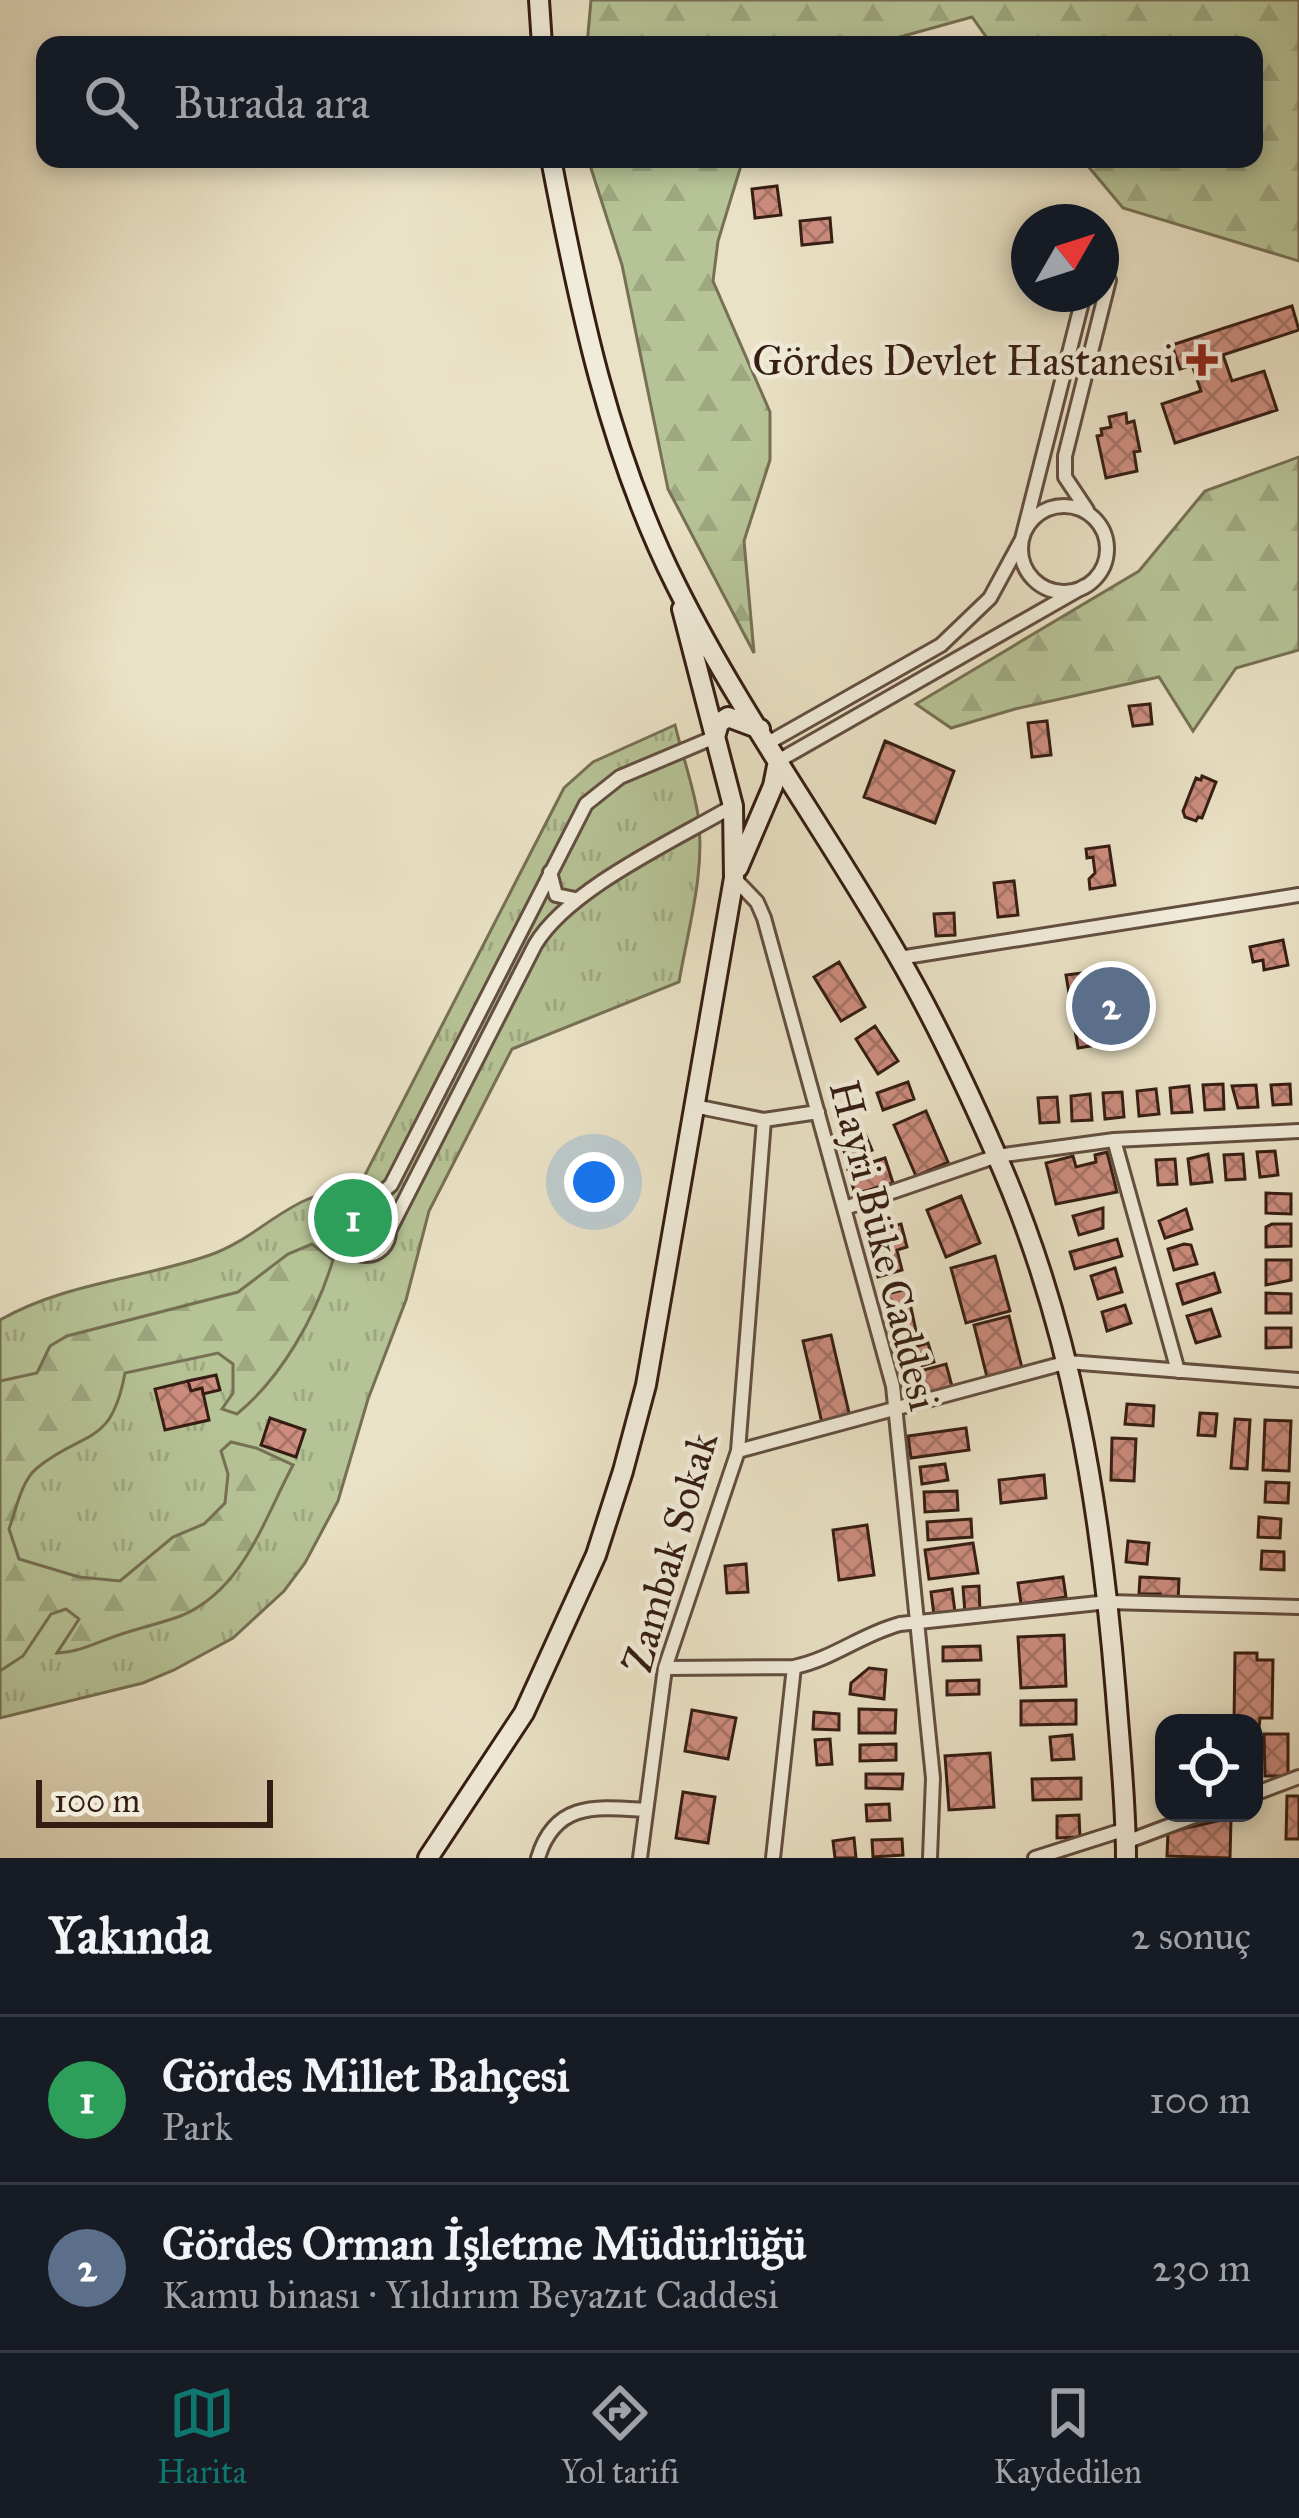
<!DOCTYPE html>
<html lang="tr">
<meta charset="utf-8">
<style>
:root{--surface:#171b24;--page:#20242c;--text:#f1f3f6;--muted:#9ea1a6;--line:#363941;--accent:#0f766e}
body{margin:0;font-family:"IM FELL Great Primer",serif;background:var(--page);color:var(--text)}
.controls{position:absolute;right:36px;bottom:36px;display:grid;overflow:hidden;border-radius:24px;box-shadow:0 6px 18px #0003}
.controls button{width:108px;height:108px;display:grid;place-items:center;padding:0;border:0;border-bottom:3px solid var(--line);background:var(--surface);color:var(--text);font:60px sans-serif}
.compass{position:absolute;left:1011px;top:204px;width:108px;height:108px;border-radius:50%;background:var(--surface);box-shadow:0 6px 18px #0003;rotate:51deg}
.scale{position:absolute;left:36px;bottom:30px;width:237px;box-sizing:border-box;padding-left:12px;border:6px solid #351d13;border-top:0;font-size:33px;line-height:42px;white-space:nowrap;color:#351d13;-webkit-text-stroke:9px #f1ecda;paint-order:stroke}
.you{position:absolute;left:594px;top:1182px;width:42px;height:42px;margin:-30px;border:9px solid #fff;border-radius:50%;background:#1a73e8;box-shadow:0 0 0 18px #1a73e833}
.badge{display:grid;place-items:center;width:78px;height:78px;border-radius:50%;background:var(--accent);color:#fff;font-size:39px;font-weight:700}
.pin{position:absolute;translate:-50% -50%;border:6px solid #fff;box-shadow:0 3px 12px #0006}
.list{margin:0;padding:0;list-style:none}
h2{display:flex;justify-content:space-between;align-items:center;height:156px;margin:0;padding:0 48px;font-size:51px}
h2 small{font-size:39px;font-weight:400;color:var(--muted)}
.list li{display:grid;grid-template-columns:78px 1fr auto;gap:36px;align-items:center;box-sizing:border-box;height:168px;padding:0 48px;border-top:3px solid var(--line)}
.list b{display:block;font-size:45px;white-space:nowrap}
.list p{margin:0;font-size:39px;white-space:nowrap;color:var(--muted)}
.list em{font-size:39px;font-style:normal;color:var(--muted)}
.icon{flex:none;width:66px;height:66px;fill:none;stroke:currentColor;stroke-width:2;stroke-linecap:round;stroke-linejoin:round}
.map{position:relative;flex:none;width:1299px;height:1858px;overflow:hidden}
.search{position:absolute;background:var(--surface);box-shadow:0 6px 18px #0003;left:36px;right:36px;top:36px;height:132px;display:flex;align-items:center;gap:30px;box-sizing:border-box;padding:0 42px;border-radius:24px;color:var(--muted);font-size:45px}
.sheet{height:492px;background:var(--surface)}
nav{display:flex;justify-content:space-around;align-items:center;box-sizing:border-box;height:168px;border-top:3px solid var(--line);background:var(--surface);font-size:33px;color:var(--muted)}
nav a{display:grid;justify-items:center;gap:6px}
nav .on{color:var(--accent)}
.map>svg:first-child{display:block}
</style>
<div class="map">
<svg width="1299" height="1858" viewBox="0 0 1299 1858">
<defs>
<pattern id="grass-tufts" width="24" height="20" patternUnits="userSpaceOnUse" patternTransform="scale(3)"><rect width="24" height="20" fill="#b6c396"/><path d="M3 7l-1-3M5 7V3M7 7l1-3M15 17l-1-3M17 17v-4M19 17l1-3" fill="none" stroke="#9da780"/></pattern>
<pattern id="forest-firs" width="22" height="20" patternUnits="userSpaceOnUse" patternTransform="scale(3)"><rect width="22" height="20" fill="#b6c396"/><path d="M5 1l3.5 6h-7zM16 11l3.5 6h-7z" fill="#9da780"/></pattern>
<pattern id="building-cross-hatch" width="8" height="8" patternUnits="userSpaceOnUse" patternTransform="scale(3)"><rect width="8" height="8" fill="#cd8d7f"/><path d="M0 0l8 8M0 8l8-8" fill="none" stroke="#a77367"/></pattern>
</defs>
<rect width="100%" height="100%" fill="#eae2c6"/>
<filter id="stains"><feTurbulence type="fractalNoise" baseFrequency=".00167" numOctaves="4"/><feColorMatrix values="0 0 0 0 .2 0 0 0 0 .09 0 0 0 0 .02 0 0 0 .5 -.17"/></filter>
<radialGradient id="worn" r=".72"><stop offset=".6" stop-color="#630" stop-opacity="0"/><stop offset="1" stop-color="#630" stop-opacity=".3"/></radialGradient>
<!-- grass -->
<path fill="url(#grass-tufts)" stroke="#767054" stroke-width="3" d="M675,725c7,29 18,60 23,90 8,55 -10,114 -19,167l-167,67 -83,162 -23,89 -38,99 -30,102 -33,62 -21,28 -51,47 -59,32 -31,13 -143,35v-398c64,-37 141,-41 210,-65 39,-14 62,-40 96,-55 20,-9 40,-11 59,-25l199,-387 29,-26z"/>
<!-- forest -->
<path fill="url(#forest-firs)" stroke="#767054" stroke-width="3" d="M591,0h708v261l-176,-53 -41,-49h172v-114h-262l-20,-28 -101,28h-284z
M588,159h155l-25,82 -5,40 57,131v48l-26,81 10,112 -86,-164 -46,-224z
M1299,457v193l-63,18 -43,63 -34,-54 -144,32 -64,19 -35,-24 223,-133 66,-80z
M312,1244l21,16c-17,56 -51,117 -96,154l-15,-5 11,-16v-29l-15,-11 -93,20c-14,75 -40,56 -88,95 -16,13 -21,42 -28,61l10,30 60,18 41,4 53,-44 31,-13 21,-21 3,-29 -7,-23 10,-9 25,6 37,17c-29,54 -49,123 -110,150 -17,7 -37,11 -55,17 -25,7 -45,20 -71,21l22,-34 -13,-10 -15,5 -28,42 -23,15v-290l37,-8 13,-27 17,-10 171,-44 50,-38z"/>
<!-- building -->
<path fill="url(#building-cross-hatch)" stroke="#351d13" stroke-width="3" d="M777,186l4,29 -26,3 -3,-29z
M830,218l2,24 -30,3 -2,-24z
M1292,306l7,24 -119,39 -8,-24z
M1223,355l9,26 32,-10 13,39 -102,33 -13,-39 39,-13 -9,-26z
M1126,413l1,10 7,-2 6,30 -6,1 3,19 -31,7 -9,-42 5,-1 -1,-6 10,-2 -2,-10z
M1150,704l2,20 -19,2 -4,-20z
M1047,721l4,34 -19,2 -4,-34z
M885,741l69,30 -19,52 -71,-26z
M1202,776l14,6 -14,36 -4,-1 -2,4 -11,-4 -2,-6 13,-33 5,2z
M1109,846l6,39 -25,4 -1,-10 6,-6 -2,-16 -6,1 -1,-9z
M1014,881l4,34 -20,2 -4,-34z
M954,913l1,22 -19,1 -2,-22z
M1283,940l5,25 -24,5 -1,-10 -10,2 -3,-15z
M839,962l26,45 -24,14 -27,-44z
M1091,972l3,17 4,-1 5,56 -25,4 -12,-73z
M875,1026l23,35 -20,13 -22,-35z
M908,1082l6,17 -31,11 -6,-17z
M1223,1084l1,25 -19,1 -2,-25z
M1290,1084l1,20 -18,1 -2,-20z
M1256,1085l2,22 -20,1 -6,-22z
M1189,1086l3,26 -20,1 -2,-25z
M1156,1089l3,25 -20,2 -2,-25z
M1122,1092l2,25 -19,2 -2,-26z
M1090,1094l2,26 -20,1 -1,-25z
M1057,1097l2,25 -19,1 -2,-25z
M926,1111l22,51 -32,14 -22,-51z
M864,1131l8,19 -25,9 -7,-19z
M1275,1151l3,24 -18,2 -3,-25z
M1107,1152l10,40 -61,12 -10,-41 27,-7 3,11 20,-5 -1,-7z
M1208,1154l4,28 -21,2 -3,-25z
M1243,1154l2,25 -19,1 -2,-25z
M885,1158l8,25 -38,11 -7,-24z
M1175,1159l2,25 -19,1 -2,-25z
M1266,1193l25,1v20l-25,-1z
M961,1196l19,47 -34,14 -19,-47z
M1103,1208v20l-24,7 -6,-19z
M1186,1209l6,20 -27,9 -6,-17z
M901,1224l6,23 -10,3 5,20 -24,7 -12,-44z
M1272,1224h19v22l-25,1v-20z
M1117,1239l5,17 -47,13 -5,-17z
M1184,1244l7,1 6,19 -23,6 -6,-21z
M995,1256l15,55 -44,12 -15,-55z
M1266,1260h25v20l-25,5z
M1115,1268l7,24 -24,7 -7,-23z
M1214,1273l6,19 -37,12 -6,-20z
M907,1289l9,42 -25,5 -9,-41z
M1266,1293l25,1v19h-25z
M1125,1305l6,18 -24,8 -5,-19z
M1211,1309l9,27 -24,7 -9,-27z
M1009,1316l13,52 -35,9 -13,-52z
M1266,1328h25v19l-25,1z
M831,1335l19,82 -28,6 -19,-82z
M928,1343l6,19 -33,10 -6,-19z
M946,1364l7,26 -48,12 -7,-25z
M216,1375l4,15 -17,4 -1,-6 -11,3 -3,-10z
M188,1381l3,10 11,-3 7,32 -44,10 -10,-41z
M1127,1404l27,2 -1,20 -28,-2z
M1200,1413l17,1 -2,22 -17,-1z
M270,1418l35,12 -9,27 -35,-12z
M1235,1419l15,1 -3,49 -16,-1z
M1265,1420l26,1 -2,50 -26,-1z
M966,1428l3,22 -58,8 -3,-22z
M1112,1438l24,1 -2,42 -23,-1z
M945,1464l3,16 -26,4 -2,-17z
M1044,1475l2,23 -45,5 -2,-23z
M1266,1482l23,1 -1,20 -23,-1z
M957,1491l1,19 -33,2 -1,-20z
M1259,1517l22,2 -1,19 -22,-1z
M971,1519l1,18 -44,3 -1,-18z
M867,1525l7,50 -35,5 -6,-50z
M1128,1541l21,2 -2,21 -21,-2z
M973,1543l5,30 -49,6 -4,-29z
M1262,1551l22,1v18l-23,-1z
M746,1564l2,28 -21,1 -2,-27z
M1063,1577l3,20 -45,7 -3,-21z
M1140,1577l39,2 -1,23 -18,-1v-7h-21z
M979,1586l1,26 -15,1 -2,-26z
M952,1589l3,23 -21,3 -3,-23z
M1064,1635l2,51 -45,2 -3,-51z
M980,1646l1,14 -38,1v-14z
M1235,1653h22v7h16l-1,58h-12l-1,10h-5v-5h-20z
M869,1668l17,2 -2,29 -34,-5 1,-11z
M979,1680v14l-32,1v-14z
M1076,1700v24l-55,1v-24z
M859,1709l37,1 -1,23h-36z
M692,1710l44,8 -8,41 -43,-8z
M814,1712l25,2v16l-26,-1z
M1264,1734h24v42h-23z
M1072,1735l2,24 -22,1 -2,-23z
M830,1739l2,25 -15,1 -2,-25z
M896,1744v16l-36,1v-16z
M990,1753l4,54 -45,3 -4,-54z
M866,1774h37l-1,15 -36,-1z
M1081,1778v21l-48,1 -1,-21z
M683,1792l32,5 -7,46 -32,-5z
M1287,1796h12v43h-13z
M889,1804l1,16 -23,1 -1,-16z
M1079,1815l1,22 -23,1v-22z
M1231,1818l-1,40 -63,-2 1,-24z
M854,1838l2,20h-21l-2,-17z
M902,1839l1,16 -30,2 -1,-17z"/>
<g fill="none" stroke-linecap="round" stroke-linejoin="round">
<!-- minor casing -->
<g stroke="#624e40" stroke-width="18">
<path id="minor" d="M1021 549a43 43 0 1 1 86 0a43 43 0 1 1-86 0Z
M1087,510l-22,-33v-21l44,-176 -8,-10
M768,743l173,-98 49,-47 32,-59 62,-245
M778,761l307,-175
M550,872l6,23 19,4
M734,878l23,24 7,16 129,468 40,392 -3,80
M899,958l400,-63
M694,1106l70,14 54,-8
M1114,1140l64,231
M845,1208l152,-52 117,-16 185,-9
M343 1232a23 23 0 1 1 46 0a23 23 0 1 1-46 0Z
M361,1210l30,-25 195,-381 34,-27 95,-40
M390,1229l145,-284c33,-56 140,-105 198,-139
M738,1451l330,-89 231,18
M665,1668l129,-1
M1254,1794l45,-17
M1126,1842l77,-29
M538,1858c17,-57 59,-51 108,-48
M640,1858l25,-190 73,-217 26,-331
M773,1858l21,-191c39,-8 68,-33 106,-43l208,-22 191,5
M1035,1858l91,-29"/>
</g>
<!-- secondary casing -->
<g stroke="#351d13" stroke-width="24">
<path id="secondary" d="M539,0l3,45
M551,159c28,146 58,294 126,428 64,128 150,245 221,369 36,62 68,130 97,196 77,171 106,357 121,542 4,54 10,109 10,164
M715,737l4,-14 9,-6 32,12
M738,868l35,-82 5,-25
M428,1858l96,-145 72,-158 27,-84 23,-86 88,-507 -1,-72 -51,-197"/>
</g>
<!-- minor -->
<use href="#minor" stroke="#f1ecda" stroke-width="12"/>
<!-- secondary -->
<use href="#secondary" stroke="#f1ecda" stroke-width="18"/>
</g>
<!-- markers -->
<path fill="#8f2418" stroke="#f1ecda" stroke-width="4.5" d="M1196 342h12v12h12v12h-12v12h-12v-12h-12v-12h12z"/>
<g text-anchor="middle" stroke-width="9" stroke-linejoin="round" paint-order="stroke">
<!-- poi labels -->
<g font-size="42" fill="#351d13" stroke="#f1ecda" text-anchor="end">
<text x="1175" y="375">Gördes Devlet Hastanesi</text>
</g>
<!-- street labels -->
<g font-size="42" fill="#351d13" stroke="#f1ecda">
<text transform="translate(885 1245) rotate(76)" y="15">Hayri Büke Caddesi</text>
<text transform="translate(669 1552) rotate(-74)" y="15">Zambak Sokak</text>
</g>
</g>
<rect width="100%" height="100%" filter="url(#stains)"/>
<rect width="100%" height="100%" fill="url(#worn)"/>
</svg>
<div class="controls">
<button><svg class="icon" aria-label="locate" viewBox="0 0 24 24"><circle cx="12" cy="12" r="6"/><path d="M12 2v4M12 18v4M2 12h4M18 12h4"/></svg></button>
</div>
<svg class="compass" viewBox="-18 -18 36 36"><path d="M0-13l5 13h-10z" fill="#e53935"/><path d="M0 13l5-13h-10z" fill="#9ea1a6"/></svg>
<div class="scale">100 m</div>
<div class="you"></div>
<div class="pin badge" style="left:353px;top:1218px;background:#2e9e5b">1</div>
<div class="pin badge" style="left:1111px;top:1006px;background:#5c6f8a">2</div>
<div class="search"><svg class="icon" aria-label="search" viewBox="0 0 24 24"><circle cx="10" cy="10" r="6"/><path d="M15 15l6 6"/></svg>Burada ara</div>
</div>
<section class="sheet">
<h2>Yakında<small>2 sonuç</small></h2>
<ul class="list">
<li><span class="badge" style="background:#2e9e5b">1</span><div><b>Gördes Millet Bahçesi</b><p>Park</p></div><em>100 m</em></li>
<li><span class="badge" style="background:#5c6f8a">2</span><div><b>Gördes Orman İşletme Müdürlüğü</b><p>Kamu binası · Yıldırım Beyazıt Caddesi</p></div><em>230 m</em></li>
</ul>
</section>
<nav>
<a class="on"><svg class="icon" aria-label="map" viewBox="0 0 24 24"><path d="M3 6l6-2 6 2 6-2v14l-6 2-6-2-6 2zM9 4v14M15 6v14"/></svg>Harita</a>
<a><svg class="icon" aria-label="directions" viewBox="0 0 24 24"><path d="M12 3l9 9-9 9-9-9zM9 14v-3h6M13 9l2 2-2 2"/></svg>Yol tarifi</a>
<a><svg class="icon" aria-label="saved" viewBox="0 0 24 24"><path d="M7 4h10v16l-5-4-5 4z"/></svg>Kaydedilen</a>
</nav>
